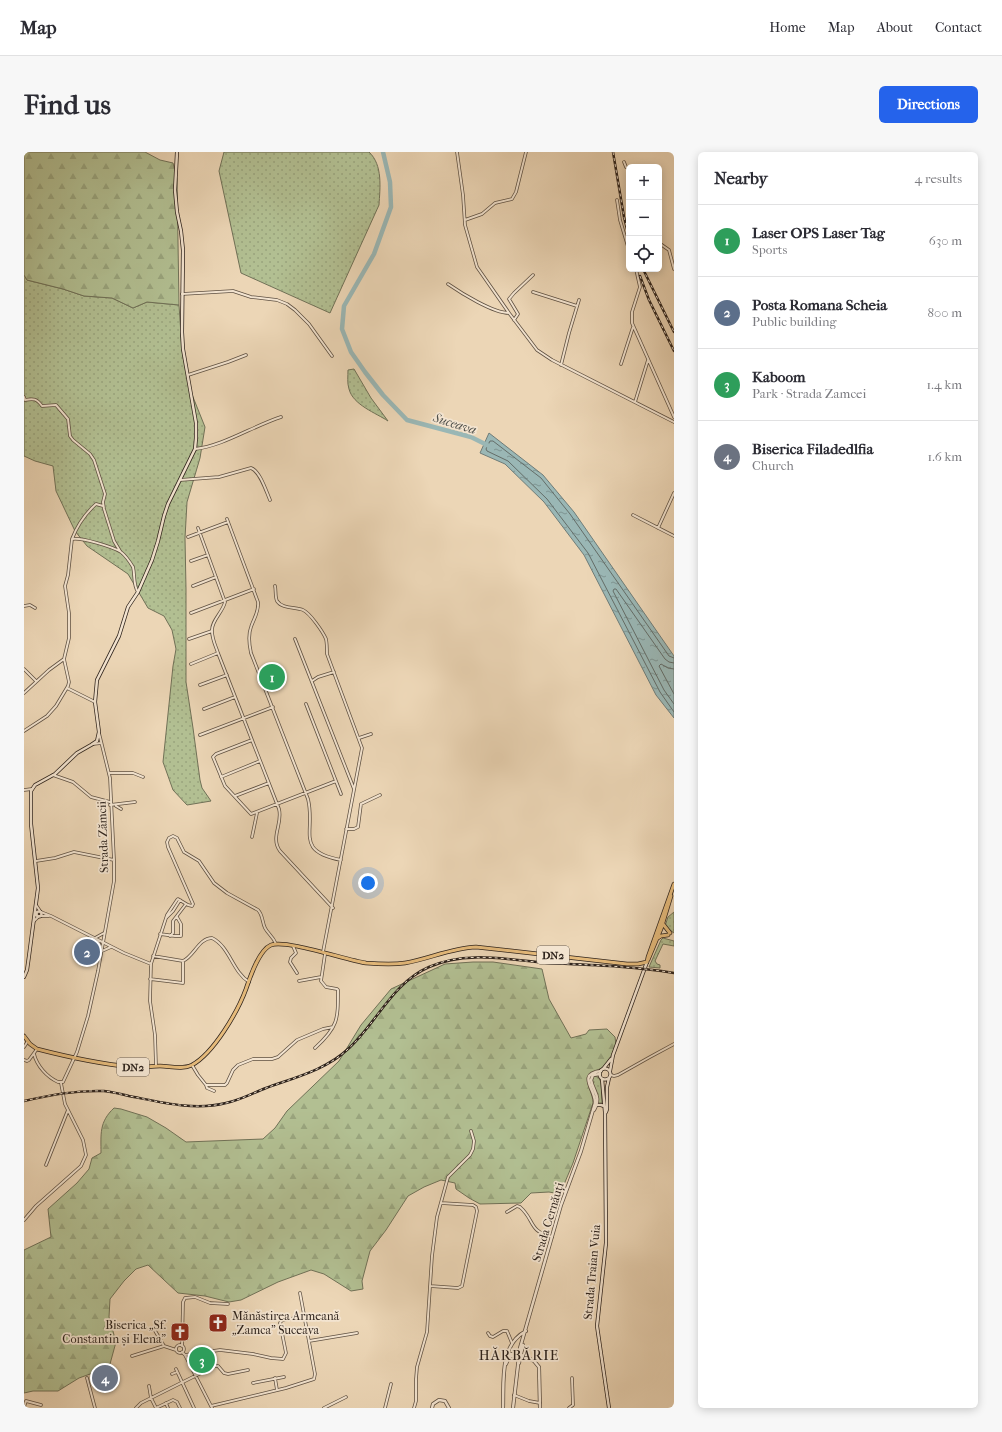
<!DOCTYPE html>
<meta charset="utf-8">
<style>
:root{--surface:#fff;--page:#f7f7f7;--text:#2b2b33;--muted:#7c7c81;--line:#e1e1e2;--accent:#2563eb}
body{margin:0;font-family:"IM FELL French Canon",serif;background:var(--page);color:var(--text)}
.controls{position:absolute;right:12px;top:12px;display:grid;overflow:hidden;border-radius:6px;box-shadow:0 2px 10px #0003}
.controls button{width:36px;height:36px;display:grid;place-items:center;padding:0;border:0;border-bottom:1px solid var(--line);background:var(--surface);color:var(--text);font:20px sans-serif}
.you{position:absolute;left:344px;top:731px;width:14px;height:14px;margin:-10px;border:3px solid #fff;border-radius:50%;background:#1a73e8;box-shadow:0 0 0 6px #1a73e833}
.badge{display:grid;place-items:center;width:26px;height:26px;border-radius:50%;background:var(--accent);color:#fff;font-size:13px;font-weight:700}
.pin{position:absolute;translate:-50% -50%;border:2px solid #fff;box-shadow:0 1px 4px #0006}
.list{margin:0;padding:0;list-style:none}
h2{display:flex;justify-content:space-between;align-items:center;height:52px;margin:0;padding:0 16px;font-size:17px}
h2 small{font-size:13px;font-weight:400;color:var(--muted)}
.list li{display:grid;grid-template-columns:26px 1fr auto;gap:12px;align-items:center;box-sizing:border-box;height:72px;padding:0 16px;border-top:1px solid var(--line)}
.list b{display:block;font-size:15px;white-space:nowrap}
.list p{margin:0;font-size:13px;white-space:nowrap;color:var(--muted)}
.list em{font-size:13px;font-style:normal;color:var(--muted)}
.icon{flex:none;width:22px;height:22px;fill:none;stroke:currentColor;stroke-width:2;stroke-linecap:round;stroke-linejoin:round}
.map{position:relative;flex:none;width:650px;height:1256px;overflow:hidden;border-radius:6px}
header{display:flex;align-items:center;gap:24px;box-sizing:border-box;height:56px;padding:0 20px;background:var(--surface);border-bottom:1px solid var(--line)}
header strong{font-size:19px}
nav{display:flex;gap:22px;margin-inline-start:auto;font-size:14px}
.intro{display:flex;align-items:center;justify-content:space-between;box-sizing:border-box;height:96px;padding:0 24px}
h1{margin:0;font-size:28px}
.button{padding:10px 18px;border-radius:6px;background:var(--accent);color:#fff;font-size:14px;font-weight:700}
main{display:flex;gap:24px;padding:0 24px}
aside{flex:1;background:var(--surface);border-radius:6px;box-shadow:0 2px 10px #0003}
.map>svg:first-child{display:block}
</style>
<header>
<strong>Map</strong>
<nav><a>Home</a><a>Map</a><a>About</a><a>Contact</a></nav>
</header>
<div class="intro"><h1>Find us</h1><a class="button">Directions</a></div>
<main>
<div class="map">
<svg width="650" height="1256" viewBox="0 0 650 1256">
<defs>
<pattern id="grass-dots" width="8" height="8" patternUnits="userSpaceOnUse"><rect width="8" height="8" fill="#b2bf92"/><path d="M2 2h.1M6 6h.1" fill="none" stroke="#99a47d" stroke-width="1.8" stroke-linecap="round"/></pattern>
<pattern id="forest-firs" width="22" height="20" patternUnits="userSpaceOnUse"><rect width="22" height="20" fill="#b2bf92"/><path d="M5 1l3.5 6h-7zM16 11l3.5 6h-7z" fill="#99a47d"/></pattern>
<pattern id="water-ripples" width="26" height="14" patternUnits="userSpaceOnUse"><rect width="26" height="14" fill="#9ab7b5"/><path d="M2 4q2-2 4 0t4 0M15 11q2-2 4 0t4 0" fill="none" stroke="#7e9492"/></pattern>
</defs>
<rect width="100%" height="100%" fill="#ecd6b6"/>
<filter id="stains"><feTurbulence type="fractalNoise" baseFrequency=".005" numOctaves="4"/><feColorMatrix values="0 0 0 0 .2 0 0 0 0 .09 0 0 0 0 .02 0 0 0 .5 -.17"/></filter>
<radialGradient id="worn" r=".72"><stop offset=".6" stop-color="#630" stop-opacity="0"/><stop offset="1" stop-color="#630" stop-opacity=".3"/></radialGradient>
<!-- grass -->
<path fill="url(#grass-dots)" stroke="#707157" d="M200,0h145c14,13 11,36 10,53l-49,108 -89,-40 -22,-102z
M0,123l3,5 36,9 21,7 28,2 21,10 14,-6 32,3 3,45 7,37 16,40 -5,31 -13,44 -2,36 1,51v93l7,46 7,52 2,8 9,13 -24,4 -14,-15 -10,-28 10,-96 3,-17 -4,-19 -8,-14 -16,-8 -20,-34 -41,-28 -12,-15 -19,-40 -3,-25 -18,-5 -11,-5z
M330,217l17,29 17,23c-12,-8 -35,-16 -39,-32 -2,-6 -1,-13 -1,-19z
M650,760v21l-9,-7 3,-9z
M639,786l11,3v5l-11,-2 -8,17 2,3 3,1v3l-11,-1 12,-27z
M569,924l5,1 3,5 1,21h-4c0,-9 -7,-17 -5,-27z"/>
<!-- forest -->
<path fill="url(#forest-firs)" stroke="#707157" d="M0,0h121l15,8 13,3 4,16 2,126 -32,-3 -14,6 -21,-10 -28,-2 -21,-7 -36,-9 -3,-5z
M449,810h20l49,7 7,30 22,39 15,-4 3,-4 18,-1 8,8 1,8 -5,11 -7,11 -9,4 -7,8c-1,8 5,15 5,24l-20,60 -13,31 -11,-2 -18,1 -10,10 -41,1 -11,-6 -13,-9 -1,-6 -14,-3 -17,7 -16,9 -22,34 -16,21 -8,30 1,8 -12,2 -27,-17 -13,-4 -33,12 -37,18 -12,2 -24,-6 -27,-3 -30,-28 -12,4 -12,12 -14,18 -1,18 7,25 -6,22 -17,9 -14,5 -21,13h-25l-9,2v-143l27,-13 -3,-28 29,-26 12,-14 3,-11 9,-5c0,-19 -2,-31 13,-45l7,1 26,8 19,11 20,14 77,-3 12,-11 12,-17 52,-50 22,-36 30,-36 54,-25z"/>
<!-- water -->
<path fill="url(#water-ripples)" stroke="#6f7c78" d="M465,281l54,42 31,37 100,144v62l-18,-23 -72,-140 -40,-53 -39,-38 -25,-11z"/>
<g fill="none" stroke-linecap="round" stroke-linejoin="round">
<!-- shore -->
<path stroke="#646d68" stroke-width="1" d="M650,506l-5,-2 -99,-142 -29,-36 -48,-37h-3l-4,8 1,2 21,10 39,38 41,54 72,139 14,20
M650,511l-5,-1 -4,-3 -49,-70h-2l-1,2 51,99 10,14
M650,517l-6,-1 -7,-4 -2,2 15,28"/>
<!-- river -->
<path stroke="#9ab7b5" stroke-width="4.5" d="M359,0l7,30 1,25 -17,47 -30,52 -2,23 9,23 14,20 18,23 24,25 64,17 18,9"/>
<!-- minor casing -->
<g stroke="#5e5042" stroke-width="3.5">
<path id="minor" d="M433,0l6,43 2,30 12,42 32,46 28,37 15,10 122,62
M600,10l2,5 3,2
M593,48l3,20 9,30
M441,68l17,-6 13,-11 17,-4 4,-7 10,-40
M635,91l10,7 5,19
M612,117l4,18 -8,25v11l42,94
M424,132c13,9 45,29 61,29
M509,140l44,14
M158,142l51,-3 18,6 26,3 10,4 8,6 14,14 23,32
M490,168l4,-6 -9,-15 5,-6 19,-18
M597,212l12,-37
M537,213l8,-32 10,-33
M164,223l40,-13 18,-7
M0,245l1,3c9,-2 12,-1 17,6l14,-1 12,14 2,17 3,4 17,14 4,6 11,34 -2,8 1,7 10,32 6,10
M611,250l13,-42
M171,297c28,-3 58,-23 86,-32
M156,328l39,-3 32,-9c9,3 15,23 19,32
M609,363l41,21
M203,367l31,83c1,10 -4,16 -7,25 -3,8 -2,17 0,26l57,146c8,33 -14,52 33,61
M174,376l27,74c-2,10 -14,19 -13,29 0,8 4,16 6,22l61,156c4,15 -9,28 1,42l53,57
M634,376l16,-35
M164,385l40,-15
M48,387c5,-13 14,-26 24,-35l7,2
M167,409l17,-6
M169,434l23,-9
M251,434c1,4 0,11 2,15 5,8 19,6 26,9 7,3 20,22 23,29 1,5 1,10 1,15l35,94 -39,204
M0,454l6,-1 5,3
M167,461l63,-24
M165,487l23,-8
M271,487l59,150
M167,512l27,-11
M0,517l12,12
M288,529l6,-4 16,-5
M176,533l27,-10
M43,536l28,14
M0,541l25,-23 15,-11
M282,552l35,90
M180,557l31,-12
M0,579l23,-15 9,-10 12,-20 1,-4 -5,-23 5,-21v-25l-4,-27 3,-11 4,-36c9,-2 41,8 49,13 5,4 9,10 12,15 2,8 0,18 5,25
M176,583l73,-28
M335,586l12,-4
M228,588l-36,14 -3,3 12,29 26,28 85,-33
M69,592l8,-1
M85,621h24l10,4
M29,623l20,7 18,15 19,5
M197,625l39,-16
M0,638l8,-1
M211,644l34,-13
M86,653l25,-3
M92,654l5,3
M322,677h8l4,-2 3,-23 19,-9
M228,685l5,-24
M12,709l19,-3 19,-6 40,8
M12,753l4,6
M17,760l10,4 73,37 27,11
M16,764h9
M143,765l6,-6 7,-11
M10,769l5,-5
M136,782l15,2h6v-12l-4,-7
M146,784l3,-3v-12l13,-17
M71,786l9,-5
M73,788l5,9
M269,794l3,7 -5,5 -1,4 7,11
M78,799l9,-4
M129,804l30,5c11,-5 16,-23 29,-23 18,9 20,33 37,44
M126,827l33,4v-22
M275,829l22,-4
M0,895l4,-6
M291,896c23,-21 23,-28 23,-58l-1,-1 -11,-2 -5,-6 4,-27
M10,902c3,12 13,23 24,28h5l14,-30 11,-36 10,-45 16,-90v-21l-4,-82 -11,-45
M0,908l3,1 2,-1 8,-11
M168,913l6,10 8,10h19l2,-2 6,-13 5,-5 15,-6h19l6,-2 19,-17 26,-11 10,-2
M132,914l-1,-31 -5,-34 1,-37 16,-49 10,-15 1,-1 10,6 4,1 1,-2 -25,-57 -1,-5 2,-4 4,-2 4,2 7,14 15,9 15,22 13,10 31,17c5,5 4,12 7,18 3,6 8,8 11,16
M587,923l3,1 4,-1 32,-18 24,-13
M182,933l1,3 7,3
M22,1013l22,-55
M483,1060l10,-6 3,1c15,13 8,24 32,30
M0,1068l12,-14 45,-40 5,-11 -3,-15 -18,-36 -4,-21
M406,1134l28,2 4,-2 15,-75 -1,-4 -3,-2 -32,-2
M130,1177l10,17 12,4
M464,1181l2,3 3,1 10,-6h4l5,12
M285,1189l48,-8
M152 1197a4 4 0 1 1 8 0a4 4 0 1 1-8 0Z
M158,1194l1,-44 2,-4 10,-1 15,6 18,1
M158,1200l3,3 27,53
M161,1203l35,-5 33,4 18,4 12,1 3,-6 -6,-30 2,-3 22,-3
M108,1204l32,-10
M152,1217l18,39
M148,1222l5,-2
M63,1226l8,30
M251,1226l2,12
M229,1231l31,-6
M125,1234l2,12 5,10
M490,1243l15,6 11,2
M142,1251l2,5
M187,1254l75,-18 28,-9 1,-5 -15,-81
M0,1255l2,-6 15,4
M112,1256l5,-5 74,-37h3l6,7 4,1 20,-4
M132,1256l17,-8 4,2 3,6
M300,1256l22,-11
M361,1256l6,-24
M390,1256l2,-7v-22l1,-12 10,-35 5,-76 5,-39 11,-40 22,-22 3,-6 1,-8 -3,-10
M545,1256l4,-3 -1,-27"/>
</g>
<!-- tertiary casing -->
<g stroke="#5e5042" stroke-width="4">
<path id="tertiary" d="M570,958c8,-14 -1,-18 -3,-30l2,-5 7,-1
M482,1206l4,-4h9l9,4 6,3 5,6 1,41
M495,1211l4,-18
M482,1212l3,-7 4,-1h5
M408,1256l1,-4 6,-4 6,1 4,7
M479,1256c1,-26 -4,-63 23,-77
M489,1256l7,-60 41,-143 20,-54 14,-48c1,-13 -19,-29 6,-32"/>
</g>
<!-- secondary casing -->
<g stroke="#2e231c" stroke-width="4">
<path id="secondary" d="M12.5 762a2.5 2.5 0 1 1 5 0a2.5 2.5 0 1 1-5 0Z
M0,825l3,-7 2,-14 9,-68 -7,-64v-33l4,-6 20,-11 22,-21 14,-8 6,-4 2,-9 -4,-30 2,-22 22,-44 9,-29 10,-15 14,-32 6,-19 6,-25 4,-12 27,-55 1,-11v-15l-13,-74 -1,-17 1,-82 -2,-19 -4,-19 -2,-22 2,-38
M575.5 922a5.5 5.5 0 1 1 11 0a5.5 5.5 0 1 1-11 0Z
M579,917l8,-10
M586,919l3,-16 34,-93
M578,927l3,33 1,131 -9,83 12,82
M572,953h5l3,1
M582,960l1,-3v-22l2,-9"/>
</g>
<!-- primary casing -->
<g stroke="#2e231c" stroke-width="4.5">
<path id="primary" d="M639,772l7,9
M634,786l3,-2 7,-1
M624,808l13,-31 10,-33
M623,810l1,-5 26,-73
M0,884l6,8 7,5c31,8 63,15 95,18 9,1 18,-1 28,-1 10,0 22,4 32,-1 22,-12 46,-54 54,-76 4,-12 13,-39 25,-44 14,-6 75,15 95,18 12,1 26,2 39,0 24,-4 46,-15 71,-16l151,17h11l9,-2"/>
</g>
<!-- minor -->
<use href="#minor" stroke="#f3e4d0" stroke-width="2"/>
<!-- tertiary -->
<use href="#tertiary" stroke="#f3e4d0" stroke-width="2.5"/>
<!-- secondary -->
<use href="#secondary" stroke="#f3e4d0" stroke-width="2.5"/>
<!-- primary -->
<use href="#primary" stroke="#e6bb7b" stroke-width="3"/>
<!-- rail casing -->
<g stroke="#2e231c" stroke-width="2.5">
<path id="rail" d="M589,0l11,65 5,20
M619,117l31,63
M616,124l9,24 25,51
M0,949c27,-6 52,-11 80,-10 8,1 17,3 25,5 31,6 65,15 97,7 14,-3 27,-10 40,-15 27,-10 60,-18 82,-39 28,-25 44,-66 81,-82 38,-17 79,-7 118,-4 43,2 85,3 127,10"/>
</g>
<!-- rail -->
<use href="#rail" stroke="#f3e4d0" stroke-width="1" stroke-dasharray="3" stroke-linecap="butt"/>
</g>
<!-- icons -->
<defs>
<g id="church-square" transform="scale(1)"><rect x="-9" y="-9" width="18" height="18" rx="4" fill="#8f2418" stroke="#f3e4d0"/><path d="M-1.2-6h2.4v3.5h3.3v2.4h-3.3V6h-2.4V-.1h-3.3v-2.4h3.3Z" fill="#fff"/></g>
</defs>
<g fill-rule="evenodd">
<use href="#church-square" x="194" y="1171"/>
<use href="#church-square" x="156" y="1180"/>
</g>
<g text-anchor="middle" stroke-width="3.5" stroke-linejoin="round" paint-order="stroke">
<!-- shield labels -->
<g fill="#f3e4d0" stroke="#695d52" stroke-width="1">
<rect x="513" y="794" width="32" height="18" rx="3"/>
<rect x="93" y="906" width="32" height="18" rx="3"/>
</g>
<g font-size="11" font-weight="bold" fill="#2e231c">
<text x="529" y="807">DN2</text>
<text x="109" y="919">DN2</text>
</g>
<!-- street labels -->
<g font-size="12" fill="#2e231c" stroke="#f3e4d0">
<text transform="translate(79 685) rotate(-92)" y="4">Strada Zămcii</text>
<text transform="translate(524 1070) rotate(-73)" y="4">Strada Cernăuți</text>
<text transform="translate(568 1120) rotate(-85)" y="4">Strada Traian Vuia</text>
</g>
<!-- poi labels -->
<g font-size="12" fill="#2e231c" stroke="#f3e4d0" text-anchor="start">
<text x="208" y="1168">Mănăstirea Armeană<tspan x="208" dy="14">„Zamca” Suceava</tspan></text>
<text x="142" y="1177" text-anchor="end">Biserica „Sf.<tspan x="142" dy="14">Constantin și Elena”</tspan></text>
</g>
<!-- water labels -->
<g font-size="13" font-style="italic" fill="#4e4f4a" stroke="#f3e4d0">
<text transform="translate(431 271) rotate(17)" y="5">Suceava</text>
</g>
<!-- quarter labels -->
<g font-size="14" letter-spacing="1" fill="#2e231c" stroke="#f3e4d0">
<text x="495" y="1208">HĂRBĂRIE</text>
</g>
</g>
<rect width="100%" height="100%" filter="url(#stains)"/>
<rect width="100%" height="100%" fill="url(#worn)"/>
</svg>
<div class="controls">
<button>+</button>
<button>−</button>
<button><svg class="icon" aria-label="locate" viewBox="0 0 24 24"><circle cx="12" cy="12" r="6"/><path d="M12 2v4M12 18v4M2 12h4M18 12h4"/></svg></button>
</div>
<div class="you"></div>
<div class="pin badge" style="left:248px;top:525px;background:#2e9e5b">1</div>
<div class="pin badge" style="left:63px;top:800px;background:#5c6f8a">2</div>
<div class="pin badge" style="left:178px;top:1208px;background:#2e9e5b">3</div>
<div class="pin badge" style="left:81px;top:1226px;background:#6b7280">4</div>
</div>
<aside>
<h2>Nearby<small>4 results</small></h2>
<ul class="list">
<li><span class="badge" style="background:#2e9e5b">1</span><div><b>Laser OPS Laser Tag</b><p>Sports</p></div><em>630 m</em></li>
<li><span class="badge" style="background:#5c6f8a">2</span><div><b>Posta Romana Scheia</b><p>Public building</p></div><em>800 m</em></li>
<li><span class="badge" style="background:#2e9e5b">3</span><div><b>Kaboom</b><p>Park · Strada Zamcei</p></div><em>1.4 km</em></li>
<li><span class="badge" style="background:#6b7280">4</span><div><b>Biserica Filadedlfia</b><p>Church</p></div><em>1.6 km</em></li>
</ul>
</aside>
</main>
